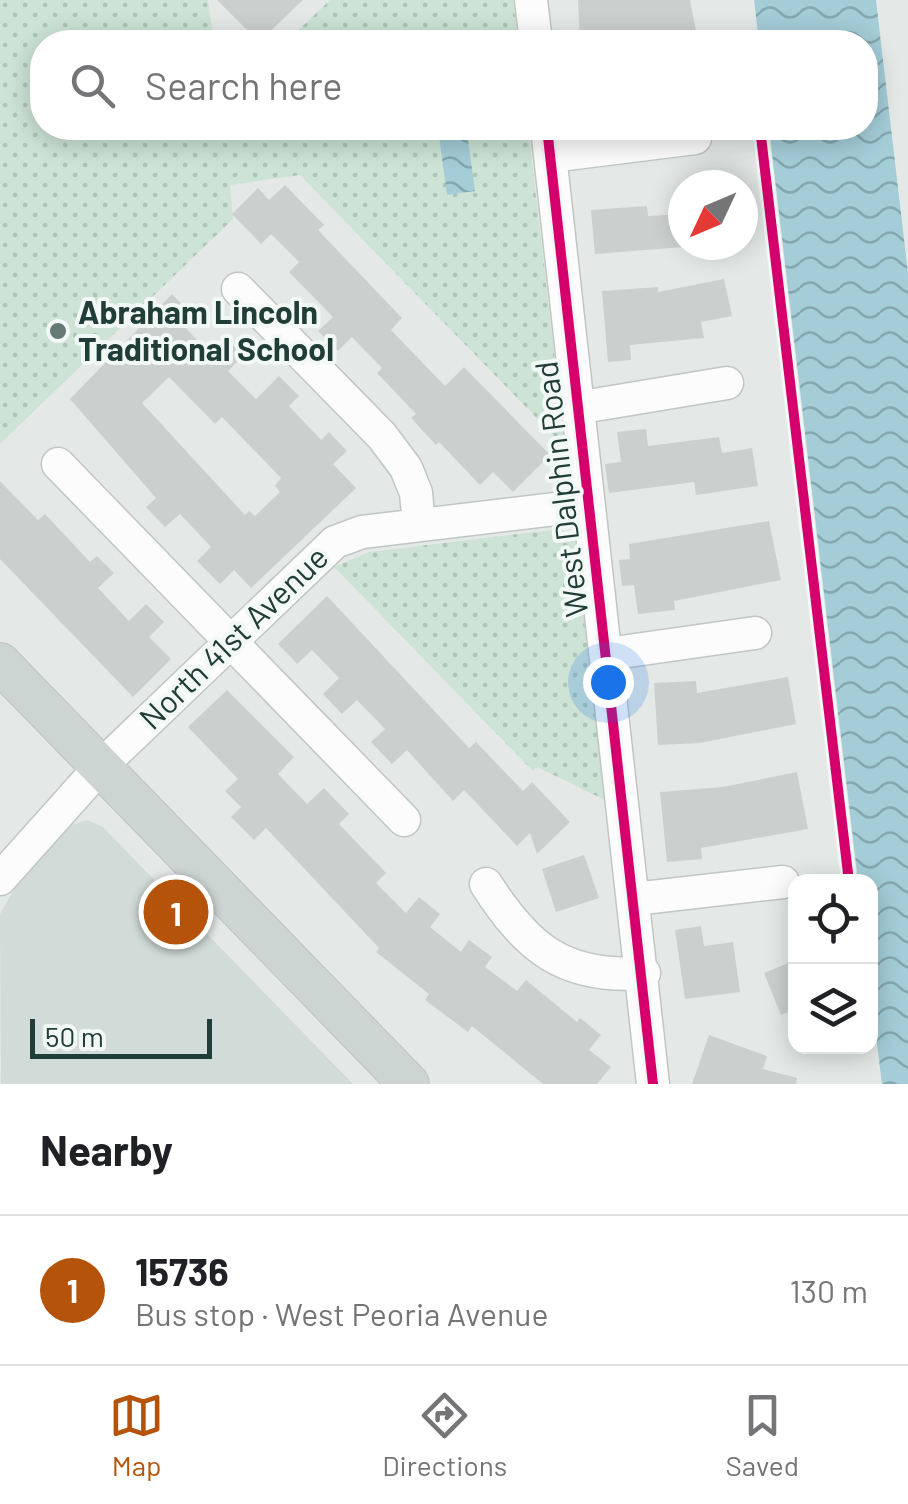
<!DOCTYPE html>
<meta charset="utf-8">
<style>
:root{--surface:#fff;--page:#f2f2f2;--text:#202124;--muted:#757577;--line:#e0e0e0;--accent:#b45309}
body{margin:0;font-family:Barlow,sans-serif;background:var(--page);color:var(--text)}
.controls{position:absolute;right:30px;bottom:30px;display:grid;overflow:hidden;border-radius:20px;box-shadow:0 5px 25px #0003}
.controls button{width:90px;height:90px;display:grid;place-items:center;padding:0;border:0;border-bottom:2px solid var(--line);background:var(--surface);color:var(--text);font:50px sans-serif}
.compass{position:absolute;left:668px;top:170px;width:90px;height:90px;border-radius:50%;background:var(--surface);box-shadow:0 5px 25px #0003;rotate:226deg}
.scale{position:absolute;left:30px;bottom:25px;width:182px;box-sizing:border-box;padding-left:10px;border:5px solid #213d37;border-top:0;font-size:28px;line-height:35px;white-space:nowrap;color:#213d37;-webkit-text-stroke:8px #f2f8f5;paint-order:stroke}
.you{position:absolute;left:608px;top:682px;width:35px;height:35px;margin:-25px;border:8px solid #fff;border-radius:50%;background:#1a73e8;box-shadow:0 0 0 15px #1a73e833}
.badge{display:grid;place-items:center;width:65px;height:65px;border-radius:50%;background:var(--accent);color:#fff;font-size:32px;font-weight:700}
.pin{position:absolute;translate:-50% -50%;border:5px solid #fff;box-shadow:0 2px 10px #0006}
.list{margin:0;padding:0;list-style:none}
h2{display:flex;justify-content:space-between;align-items:center;height:130px;margin:0;padding:0 40px;font-size:42px}
h2 small{font-size:32px;font-weight:400;color:var(--muted)}
.list li{display:grid;grid-template-columns:65px 1fr auto;gap:30px;align-items:center;box-sizing:border-box;height:150px;padding:0 40px;border-top:2px solid var(--line)}
.list b{display:block;font-size:38px;white-space:nowrap}
.list p{margin:0;font-size:32px;white-space:nowrap;color:var(--muted)}
.list em{font-size:32px;font-style:normal;color:var(--muted)}
.icon{flex:none;width:55px;height:55px;fill:none;stroke:currentColor;stroke-width:2;stroke-linecap:round;stroke-linejoin:round}
.map{position:relative;flex:none;width:908px;height:1084px;overflow:hidden}
.search{position:absolute;background:var(--surface);box-shadow:0 5px 25px #0003;left:30px;right:30px;top:30px;height:110px;display:flex;align-items:center;gap:25px;box-sizing:border-box;padding:0 35px;border-radius:40px;color:var(--muted);font-size:38px}
.sheet{height:280px;background:var(--surface)}
nav{display:flex;justify-content:space-around;align-items:center;box-sizing:border-box;height:140px;border-top:2px solid var(--line);background:var(--surface);font-size:28px;color:var(--muted)}
nav a{display:grid;justify-items:center;gap:5px}
nav .on{color:var(--accent)}
.map>svg:first-child{display:block}
</style>
<div class="map">
<svg width="908" height="1084" viewBox="0 0 908 1084">
<defs>
<pattern id="park-dots" width="8" height="8" patternUnits="userSpaceOnUse" patternTransform="scale(2.5)"><rect width="8" height="8" fill="#cce3d5"/><path d="M2 2h.1M6 6h.1" fill="none" stroke="#afc4b7" stroke-width="1.8" stroke-linecap="round"/></pattern>
<pattern id="water-waves" width="16" height="10" patternUnits="userSpaceOnUse" patternTransform="scale(2.5)"><rect width="16" height="10" fill="#a4cdd8"/><path d="M0 5q4-4 8 0t8 0" fill="none" stroke="#85a8b0"/></pattern>
</defs>
<rect width="100%" height="100%" fill="#e4e9e7"/>
<!-- built -->
<path fill="#d1dbd7" d="M87,820l16,7 250,257h-352l-1,-170 22,-38 44,-49z"/>
<!-- park -->
<path fill="url(#park-dots)" d="M0,0h208l6,42h-172v86h486l37,319 -265,-272 -70,10 3,34 -233,225z
M330,0h183l5,42h-232z
M561,529l13,11 33,261 -70,-34 -4,4 -199,-204 35,-15z"/>
<!-- water -->
<path fill="url(#water-waves)" d="M754,0h122l32,273v811h-26l-12,-96v-106l-12,-1 -89,-753h97v-86h-107z
M467,132l8,59 -28,4 -8,-59z"/>
<!-- building -->
<path fill="#cbd0ce" fill-rule="evenodd" d="M217,0h86l-44,42z
M578,0h112l8,42h-118z
M285,185l39,40 -6,5 84,88 -11,12 54,56 19,-19 86,88 -37,37 -20,-20 -13,13 -41,-43 -3,3 -25,-27 5,-4 -39,-41 5,-5 -30,-31 -14,14 -20,-20 15,-14 -44,-45 10,-10 -28,-28 -10,10 -29,-30 26,-26 11,12z
M647,206l1,10 35,-2v33l-88,7 -4,-44z
M724,279l8,37 -31,6 3,16 -74,7 1,15 -23,2 -6,-71 56,-4v5z
M172,294l20,21 -10,9 27,29 16,-16 18,19 -15,15 28,28 23,-23 20,20 -10,10 32,34 8,-8 18,19 -14,13 23,24 -105,100 -17,-18 -14,14 -23,-23 14,-14 -31,-33 -15,13 -19,-20 10,-9 -86,-99zM169,377l46,47 7,-7 59,61 -6,8 5,6 -25,24 -6,-5 -4,4 -103,-112z
M646,429l2,17 71,-9 3,16 30,-5 6,38 -62,9 -2,-13 -85,11 -4,-29 16,-2 -4,-30z
M0,481l38,39 7,-6 45,48 7,-6 17,17 -16,15 31,33 17,-17 18,18 -15,15 22,22 -38,38 -133,-138z
M769,521l12,59 -107,21 1,9 -37,4 -4,-29 -12,1 -3,-26 11,-1 -1,-15z
M327,596l142,152 7,-6 47,49 9,-9 38,40 -33,32 -7,-21 -13,13 -53,-56 -11,11 -46,-51 -15,14 -21,-22 14,-13 -28,-29 -15,14 -19,-20 16,-16 -27,-28 -15,14 -19,-20z
M788,677l8,47 -96,19 -42,2 -4,-62 42,-2 1,12z
M227,690l67,67 -16,17 29,30 17,-16 25,26 -10,10 47,49 -10,10 30,30 13,-16 21,17 -10,13 31,25 8,-12 23,17 -7,10 32,24 9,-11 51,42 3,-4 21,17 -12,15 22,17 -14,17h-54l-71,-58 -4,6 -43,-32 4,-6 -53,-42 3,-4 -113,-120 -12,12 -23,-23 10,-10 -16,-16 13,-12 -50,-52z
M797,772l11,57 -107,19 1,11 -35,3 -7,-70 63,-5z
M584,855l15,43 -43,14 -14,-43z
M701,926l3,20 29,-4 7,50 -55,7 -10,-69z
M796,960v49l-15,6 -17,-42z
M709,1035l58,21 -4,13 34,9 -1,6h-104z"/>
<g fill="none" stroke-linecap="round" stroke-linejoin="round">
<!-- minor casing -->
<g stroke="#c1c6c4" stroke-width="35">
<path id="minor" d="M531,0l5,42
M547,128l106,956
M551,156l144,-18
M238,289l144,147 24,32 10,25 3,31
M576,408l151,-25
M58,464l346,356
M607,654l148,-21
M0,879l101,-113 234,-224 27,-10 226,-27
M486,884c41,64 78,95 158,89
M634,899l149,-17"/>
</g>
<!-- major casing -->
<g stroke="#bcc5c3" stroke-width="42">
<path id="major" d="M0,663l409,421"/>
</g>
<!-- minor -->
<use href="#minor" stroke="#fbfcfb" stroke-width="32"/>
<!-- major -->
<use href="#major" stroke="#cdd5d3" stroke-width="40"/>
<!-- cycleway casing -->
<g stroke="#f2f8f5" stroke-width="16">
<path id="cycleway" d="M547,128l106,956
M760,128l89,754"/>
</g>
<!-- cycleway -->
<use href="#cycleway" stroke="#d6006c" stroke-width="10"/>
</g>
<!-- markers -->
<circle fill="#657975" stroke="#f2f8f5" stroke-width="4" cx="58" cy="331" r="10"/>
<g text-anchor="middle" stroke-width="8" stroke-linejoin="round" paint-order="stroke">
<!-- poi labels -->
<g font-size="32" font-weight="bold" fill="#213d37" stroke="#f2f8f5" text-anchor="start">
<text x="78" y="324">Abraham Lincoln<tspan x="78" dy="37">Traditional School</tspan></text>
</g>
<!-- street labels -->
<g font-size="32" fill="#213d37" stroke="#f2f8f5">
<text transform="translate(562 489) rotate(-97)" y="11">West Dalphin Road</text>
<text transform="translate(234 638) rotate(-44)" y="11">North 41st Avenue</text>
</g>
</g>
</svg>
<div class="controls">
<button><svg class="icon" aria-label="locate" viewBox="0 0 24 24"><circle cx="12" cy="12" r="6"/><path d="M12 2v4M12 18v4M2 12h4M18 12h4"/></svg></button>
<button><svg class="icon" aria-label="layers" viewBox="0 0 24 24"><path d="M12 4l9 5-9 5-9-5zM3 14l9 5 9-5"/></svg></button>
</div>
<svg class="compass" viewBox="-18 -18 36 36"><path d="M0-13l5 13h-10z" fill="#e53935"/><path d="M0 13l5-13h-10z" fill="#757577"/></svg>
<div class="scale">50 m</div>
<div class="you"></div>
<div class="pin badge" style="left:176px;top:912px">1</div>
<div class="search"><svg class="icon" aria-label="search" viewBox="0 0 24 24"><circle cx="10" cy="10" r="6"/><path d="M15 15l6 6"/></svg>Search here</div>
</div>
<section class="sheet">
<h2>Nearby<small></small></h2>
<ul class="list">
<li><span class="badge">1</span><div><b>15736</b><p>Bus stop · West Peoria Avenue</p></div><em>130 m</em></li>
</ul>
</section>
<nav>
<a class="on"><svg class="icon" aria-label="map" viewBox="0 0 24 24"><path d="M3 6l6-2 6 2 6-2v14l-6 2-6-2-6 2zM9 4v14M15 6v14"/></svg>Map</a>
<a><svg class="icon" aria-label="directions" viewBox="0 0 24 24"><path d="M12 3l9 9-9 9-9-9zM9 14v-3h6M13 9l2 2-2 2"/></svg>Directions</a>
<a><svg class="icon" aria-label="saved" viewBox="0 0 24 24"><path d="M7 4h10v16l-5-4-5 4z"/></svg>Saved</a>
</nav>
